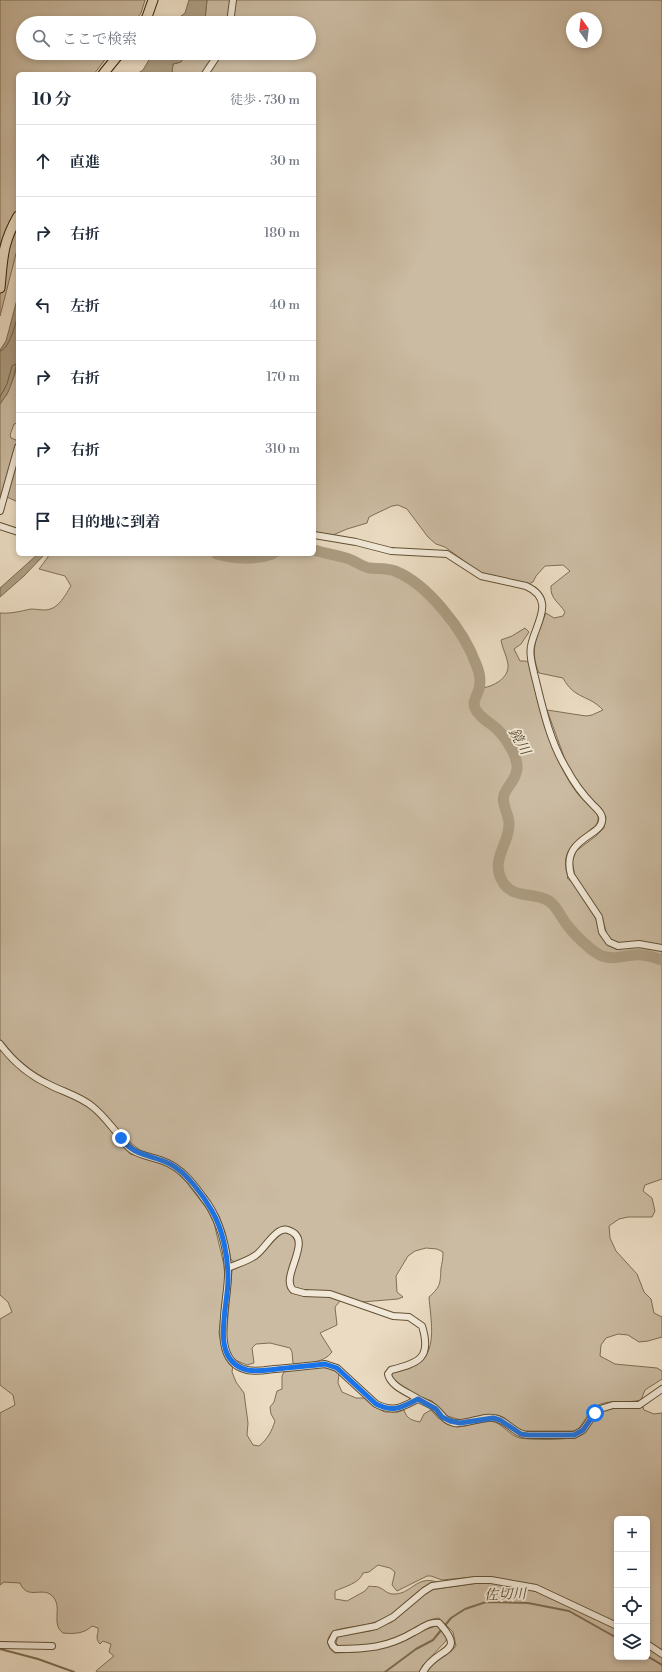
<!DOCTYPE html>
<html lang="ja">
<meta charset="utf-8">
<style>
:root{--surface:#fff;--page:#f2f2f3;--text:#1f2937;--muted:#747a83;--line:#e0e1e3}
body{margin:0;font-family:"Libre Bodoni","Noto Serif JP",serif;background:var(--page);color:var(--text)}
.controls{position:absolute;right:12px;bottom:12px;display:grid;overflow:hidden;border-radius:6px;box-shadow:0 2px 6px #0003}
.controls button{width:36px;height:36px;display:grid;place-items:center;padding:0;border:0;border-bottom:1px solid var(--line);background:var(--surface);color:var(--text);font:20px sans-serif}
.compass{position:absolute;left:566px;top:12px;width:36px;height:36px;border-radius:50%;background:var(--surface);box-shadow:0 2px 6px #0003;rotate:346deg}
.stop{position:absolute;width:12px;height:12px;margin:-9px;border:3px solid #1a73e8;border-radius:50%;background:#fff}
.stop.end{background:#1a73e8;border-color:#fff;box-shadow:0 1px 4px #0008}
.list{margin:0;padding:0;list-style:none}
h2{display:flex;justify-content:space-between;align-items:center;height:52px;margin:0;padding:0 16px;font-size:17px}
h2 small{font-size:13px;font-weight:400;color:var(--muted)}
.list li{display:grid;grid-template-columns:26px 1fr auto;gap:12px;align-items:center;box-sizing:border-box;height:72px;padding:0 16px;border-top:1px solid var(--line)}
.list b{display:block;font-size:15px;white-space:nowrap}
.list em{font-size:13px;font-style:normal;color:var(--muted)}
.icon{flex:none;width:22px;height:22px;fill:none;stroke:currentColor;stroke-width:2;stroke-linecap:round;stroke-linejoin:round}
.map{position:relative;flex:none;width:662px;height:1672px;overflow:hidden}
.search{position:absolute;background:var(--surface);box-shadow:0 2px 6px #0003;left:16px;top:16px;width:300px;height:44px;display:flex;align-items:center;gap:10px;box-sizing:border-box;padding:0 14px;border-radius:22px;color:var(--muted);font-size:15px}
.panel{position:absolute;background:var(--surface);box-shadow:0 2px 6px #0003;left:16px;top:72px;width:300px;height:484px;border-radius:6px}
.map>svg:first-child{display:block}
</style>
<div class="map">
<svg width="662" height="1672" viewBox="0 0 662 1672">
<rect width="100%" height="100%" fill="#eadbc2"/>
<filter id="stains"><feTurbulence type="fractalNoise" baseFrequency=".005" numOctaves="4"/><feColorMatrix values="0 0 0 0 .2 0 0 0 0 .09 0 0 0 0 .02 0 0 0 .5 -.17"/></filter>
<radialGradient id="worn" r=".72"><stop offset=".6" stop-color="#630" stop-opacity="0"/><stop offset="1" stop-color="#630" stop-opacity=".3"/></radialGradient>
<!-- green -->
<path fill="#cbbba2" stroke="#806e52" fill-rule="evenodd" d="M0,0h145l-4,13 -8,10h-110v30h87l-16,21h-76v172l-18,70z
M207,0h24l-3,23h-25l2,-4z
M235,0h427v946l-22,-5 -21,2 -6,-2 -6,-6 -5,-18 -27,-41 -3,-15 4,-10 20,-15 8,-8 2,-11 -5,-9 -19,-18 -15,-25 -20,-55 39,6 6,-1 11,-5c-15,-16 -28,-10 -40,-32l-24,-5c-10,-23 -2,-38 7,-60l8,5 9,-2 2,-4c-6,-10 -15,-13 -14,-26l19,-15 -7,-6 -18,1 -9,10 -3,6 -5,2 -42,-9 -11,-6 -30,-22 -9,-3 -8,-7 -21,-28 -9,-4 -6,1 -19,9 -4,2 -2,6 -20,6 -14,6 -19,-2v-459h-107l14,-21h88v-30h-78zM572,18h24v24h-24z
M186,53h31l-15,21h-31l1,-1 1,-9 5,-1z
M18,349v74l-4,1 -4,11 1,3 5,2 1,4 -17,58v-98l7,-10 8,-20z
M18,456v46l-11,-5z
M314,552l32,7 16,8 33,6 32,22 33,40 14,27 3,10v16c13,1 33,-9 31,-24 -1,-8 -6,-16 -7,-24l11,-4 13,-8 4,4 -8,12 -7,5 6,12h6l3,2c10,44 21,93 48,130 6,8 16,14 21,22 4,23 -44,21 -30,62l-1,1 5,4 24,37 4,16 8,10 8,4 24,-2 22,4v228l-17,6 -2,6 9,7 3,13 -3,6h-24l-9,2 -10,7 1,12 6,13 21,23 7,18 7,7 3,14 8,4v20l-14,4 -9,1 -11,-7 -10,-1 -12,4 -5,7 -1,11 15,8 42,4 5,3v8l-17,11 -4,10c-14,4 -33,-2 -46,7 -8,6 -11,17 -19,24h-53l-7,-3 -13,-11 -6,-2h-13l-23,5 -14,-4 -15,-15 -12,-4 -28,-17 -1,-8c9,-2 21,-4 29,-10 18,-13 10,-47 9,-65 12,-11 11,-13 12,-29 1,-5 2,-9 2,-16l-6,-3 -11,-1 -11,3 -7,5 -12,20 1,16 6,5 -5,2 -36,3 -62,-11 -10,-7 10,-39 -12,-17 -33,25 -20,9 -4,-2 -6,-28 -6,-16 -11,-17 -27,-31 -7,-5 -34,-13 -9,-7 -31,-33 -65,-37 -17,-13 -18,-21v-426c11,1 21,-2 31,-4 5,0 9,1 13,1 14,0 20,-13 27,-24l-6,-10 -26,-7 9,-12v-3h162c14,8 58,9 72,0h32z
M0,1047l31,29 15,10 37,17 7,5 11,11 29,35 20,5 24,9 7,7 26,34 7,14 10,42 1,14 -6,54 2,10 2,9 10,13 -1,7 4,10 8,11 4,30 -1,12 6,10 6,1c8,-6 13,-15 16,-25l-4,-7 -1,-7 4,-5 3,-11 5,-2v-13l2,-4c17,-3 41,-10 55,2l-1,9 4,9 14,6h8l9,8 12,6h13l6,-2c3,9 7,10 16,12l4,-8 7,-4 7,8 19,9 34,-6c12,2 18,15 29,17 12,2 55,3 63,-4 7,-7 12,-19 21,-23 12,-6 27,0 39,-4l1,3 10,4 8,-1v238l-15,-10v-122h-30v104l-88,-39 -39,-7h-17l-31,3 -11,-4h-4l-30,15 -5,-6 3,-13 -5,-4 -12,-3 -9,7 -6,1c-3,10 -19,14 -28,18v8l12,2 18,-10 4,-5c3,1 7,0 9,1 6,2 9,7 15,7 18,1 23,-19 44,-12 -18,4 -30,21 -45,32 -5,3 -11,6 -17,8 -11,5 -36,5 -42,10 -8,6 -6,16 2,21 26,-1 43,-2 68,-12 12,-4 21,-13 34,-15l10,11 -1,4 -23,24 -3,7h-324l1,-2 17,-14 -5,-4 2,-8 -8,-3 -3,3c-6,-7 -1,-9 -2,-16l-6,-2c-8,8 -19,8 -29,7 -12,-9 -1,-24 -9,-35 -10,-14 -26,4 -34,-15l-16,-1 -4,3v-172l15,-8 -2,-10 -13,-10v-66l12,-7 -4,-10 -8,-7z
M281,1232h8c2,2 5,4 6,7 7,15 -17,37 -4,52l33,4 17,5 -6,7 2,18 -17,8 12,19c-8,11 -24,11 -36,12l-3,-1 -1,-11 -2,-4 -20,-5 -14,1 -4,4 2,15 -7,2 -12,-5 -5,-6 -4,-15 6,-69z
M485,1582l45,7 87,39v29h30v-10l15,9v16h-236c7,-13 22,-15 30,-26l-3,-14 -14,-14c-14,1 -24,12 -36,17 -25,11 -38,11 -64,11l-3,-3 2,-7 32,-5 22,-9 38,-32z"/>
<!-- water -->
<path fill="#ac9c81" stroke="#7c6b4f" d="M189,0h18l-2,19 -2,4h-31l13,-10z
M153,53h33v1l-5,8 -8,2 -1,9 -1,1h-34l6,-4z
M18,296c0,32 4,68 -11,98 -2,3 -5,6 -7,10v-54l6,-9z
M38,554h7l-21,22 -24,21v-9z"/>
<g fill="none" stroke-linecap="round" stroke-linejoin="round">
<!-- shore -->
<path stroke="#705e42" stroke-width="1" d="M0,351c9,-1 16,-28 18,-37
M0,397l7,-13 5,-18 6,-3"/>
<!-- stream -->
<path stroke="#7c6b4f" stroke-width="2" d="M0,1649l38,10 36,13
M647,1656l15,9
M385,1672l31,-23 17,-9 18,-22 14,-9 21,-7 42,1 41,8 48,27"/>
<!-- river -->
<path stroke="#ac9c81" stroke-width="11" d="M314,550c10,3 21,5 32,8 8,2 15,8 23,10 9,1 18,0 26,3 33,13 69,60 81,93 3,7 5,17 3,25 -2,7 -8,14 -3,21 5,9 15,13 21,19 9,9 21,27 20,40 -1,11 -10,17 -13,26 -3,9 5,19 5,28 1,22 -21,37 -5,61 11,15 31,8 45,17 9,6 12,17 19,25 7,9 24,26 34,30 12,4 20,0 32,-1 10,-1 19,2 28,5
M217,554c17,5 39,6 55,0"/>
<!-- minor casing -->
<g stroke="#625033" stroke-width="8">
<path id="minor" d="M230,23l3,-23
M205,74l14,-21
M0,511l18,-64
M0,526l18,6
M314,535l42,7 35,9 56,3 34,22 45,10c31,14 9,38 5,60 -2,9 1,18 3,27 8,32 15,67 32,95 8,15 15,25 27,37 3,3 8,7 9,12 4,20 -42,19 -31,58l28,42 3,15 7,10 9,4 21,-2 23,4
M0,1044c12,16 29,31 48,40 15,8 32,12 45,23 10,8 17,18 25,27 4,6 8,12 14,16 9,6 21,7 31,11 20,7 33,26 45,43 12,18 19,44 20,66 2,28 -21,91 19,100 9,2 19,0 27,-1 17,-1 34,-3 51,-5l12,4 39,36c18,9 26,3 42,-5 6,3 12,5 17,9 7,6 9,13 19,15 15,2 29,-9 44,-4 11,4 17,15 29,16h47l9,-5 12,-17 5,-4 13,-4h26l23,-16
M228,1268c9,-4 20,-7 28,-13 9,-6 20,-29 32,-25 28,9 -9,46 5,60l11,3 26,1 63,22 16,1 13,9c10,32 -3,37 -31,44l-3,4c2,12 21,19 30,25
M647,1644l15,10
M0,1645l52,1
M423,1672c14,-26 45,-17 16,-49 -9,-2 -17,5 -25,9 -27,16 -48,17 -78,17l-3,-3 -2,-4 4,-8 41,-8 17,-9 31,-26 8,-5 43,-6h16l45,8 81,38"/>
</g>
<!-- primary casing -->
<g stroke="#342103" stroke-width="11">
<path id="primary" d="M143,23l4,-6 6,-17
M103,74l17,-21
M0,288c3,-30 2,-44 18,-72"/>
</g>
<!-- minor -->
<use href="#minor" stroke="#f1e8d7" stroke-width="6"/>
<!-- primary -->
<use href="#primary" stroke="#eadbc2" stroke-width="9"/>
</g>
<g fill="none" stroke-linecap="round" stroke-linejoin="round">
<!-- route -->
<path stroke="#1a73e8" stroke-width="5" d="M121,1138c13,19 30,16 49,26 16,8 33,31 42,47 11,19 16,45 16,67 1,27 -20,82 19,92 9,2 20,0 30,-1 16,-2 32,-3 48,-5l12,4 39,36c18,9 26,3 42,-5l18,10 6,8 8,4 10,2 33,-5 7,2 21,14 7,1h46l9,-5 12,-17"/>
</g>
<g text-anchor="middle" stroke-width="3.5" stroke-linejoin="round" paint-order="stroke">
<!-- water labels -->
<g font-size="14" font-style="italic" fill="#5e4c2f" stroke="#f1e8d7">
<text transform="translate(520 741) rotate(61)" y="5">鏡川</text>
<text transform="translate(505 1594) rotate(-2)" y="5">佐切川</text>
</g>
</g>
<rect width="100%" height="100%" filter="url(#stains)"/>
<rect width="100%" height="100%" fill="url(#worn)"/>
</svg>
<div class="controls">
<button>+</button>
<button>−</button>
<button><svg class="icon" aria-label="locate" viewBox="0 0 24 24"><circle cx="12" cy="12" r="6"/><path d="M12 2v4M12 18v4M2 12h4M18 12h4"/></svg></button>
<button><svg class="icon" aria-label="layers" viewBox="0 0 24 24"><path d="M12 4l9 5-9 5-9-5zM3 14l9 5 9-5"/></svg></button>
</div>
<svg class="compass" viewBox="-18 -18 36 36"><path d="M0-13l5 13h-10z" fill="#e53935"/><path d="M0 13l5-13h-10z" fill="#747a83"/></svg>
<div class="stop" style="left:595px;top:1413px"></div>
<div class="stop end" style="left:121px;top:1138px"></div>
<div class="search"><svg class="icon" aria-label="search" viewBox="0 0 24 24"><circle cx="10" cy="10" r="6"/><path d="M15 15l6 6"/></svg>ここで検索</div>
<section class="panel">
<h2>10 分<small>徒歩 · 730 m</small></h2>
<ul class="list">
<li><svg class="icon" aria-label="ahead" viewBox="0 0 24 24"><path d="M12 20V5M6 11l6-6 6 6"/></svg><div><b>直進</b></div><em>30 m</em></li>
<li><svg class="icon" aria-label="right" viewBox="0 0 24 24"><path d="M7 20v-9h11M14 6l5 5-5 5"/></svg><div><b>右折</b></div><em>180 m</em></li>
<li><svg class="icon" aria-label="left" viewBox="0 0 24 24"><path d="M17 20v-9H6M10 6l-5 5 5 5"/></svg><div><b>左折</b></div><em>40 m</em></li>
<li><svg class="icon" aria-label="right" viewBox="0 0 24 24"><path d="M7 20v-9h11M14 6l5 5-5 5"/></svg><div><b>右折</b></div><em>170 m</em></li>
<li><svg class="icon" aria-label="right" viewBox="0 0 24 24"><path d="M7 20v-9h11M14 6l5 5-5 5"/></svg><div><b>右折</b></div><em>310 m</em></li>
<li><svg class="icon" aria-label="arrive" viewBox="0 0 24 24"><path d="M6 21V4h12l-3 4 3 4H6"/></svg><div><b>目的地に到着</b></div></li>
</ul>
</section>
</div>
